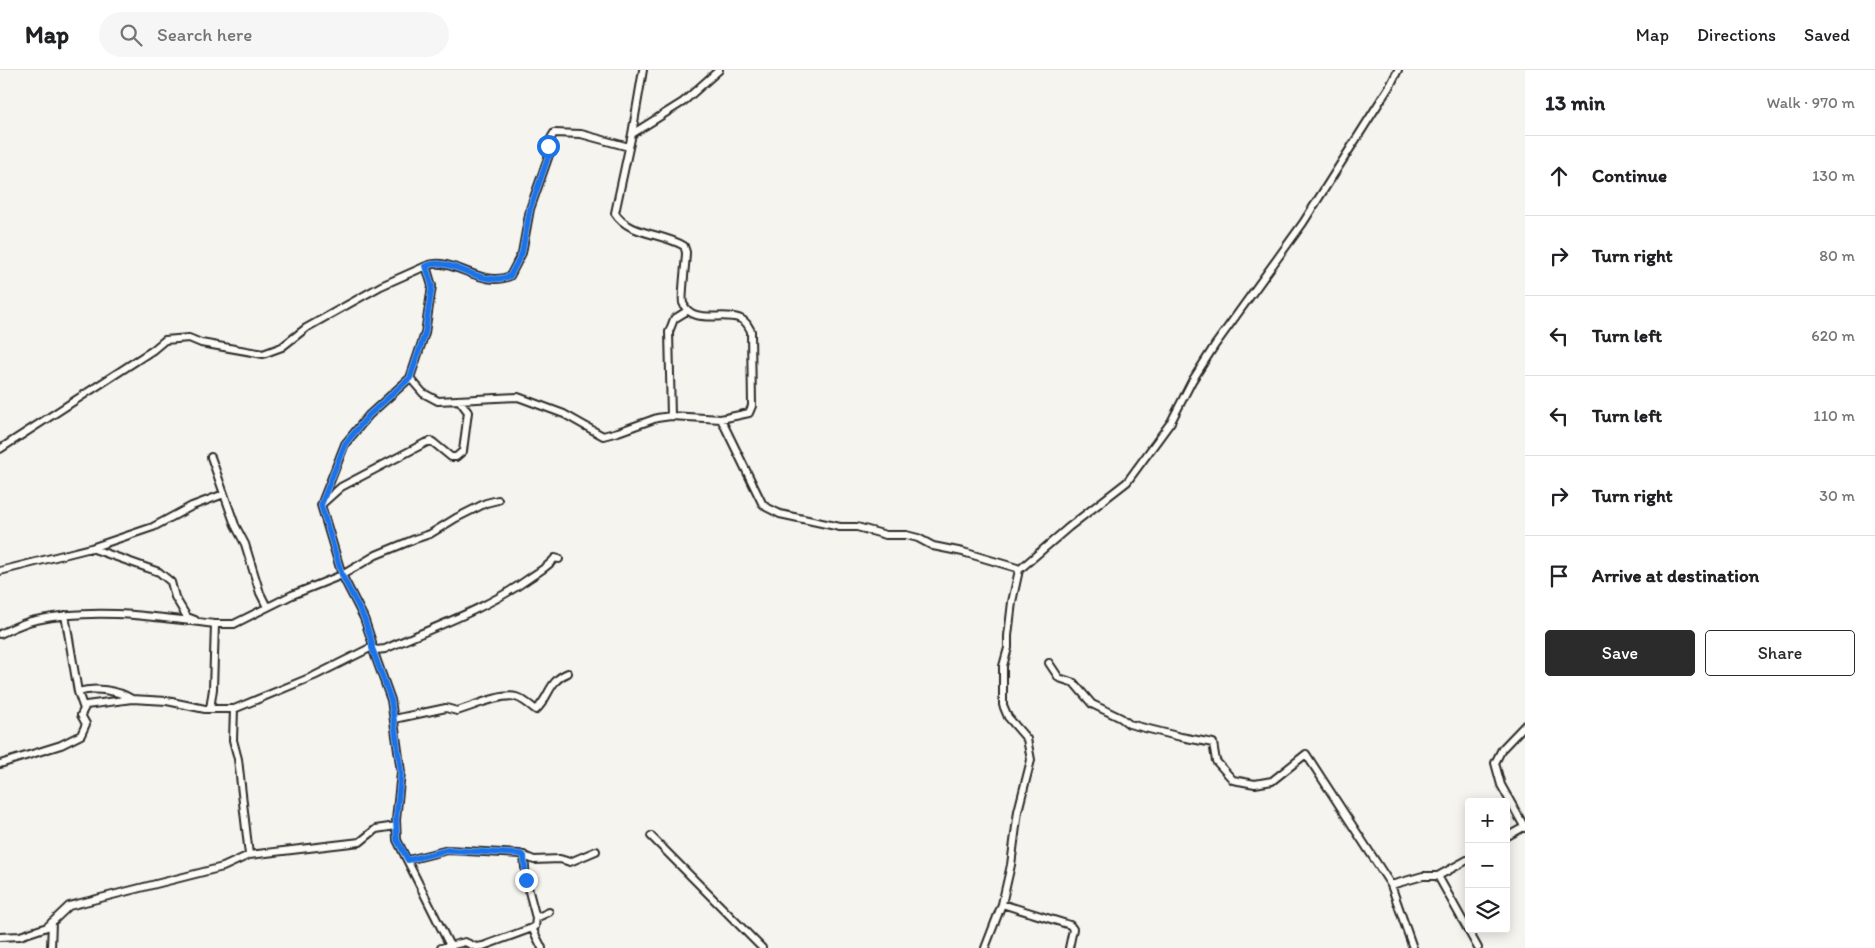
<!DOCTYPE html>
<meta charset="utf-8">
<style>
:root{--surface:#fff;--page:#f6f6f6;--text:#202124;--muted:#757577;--line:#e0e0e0;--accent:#2b2b2b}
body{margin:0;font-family:Itim,sans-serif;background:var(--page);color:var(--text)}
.controls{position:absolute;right:15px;bottom:15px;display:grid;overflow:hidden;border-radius:5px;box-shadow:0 2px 12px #0003}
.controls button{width:45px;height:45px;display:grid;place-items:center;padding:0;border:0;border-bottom:1px solid var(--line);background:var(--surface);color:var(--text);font:25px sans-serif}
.stop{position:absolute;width:15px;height:15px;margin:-11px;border:4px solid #1a73e8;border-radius:50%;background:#fff}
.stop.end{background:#1a73e8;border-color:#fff;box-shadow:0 1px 5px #0008}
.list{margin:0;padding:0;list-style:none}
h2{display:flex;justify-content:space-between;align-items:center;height:65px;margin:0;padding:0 20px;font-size:21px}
h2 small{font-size:16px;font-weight:400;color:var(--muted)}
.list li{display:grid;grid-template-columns:32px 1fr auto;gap:15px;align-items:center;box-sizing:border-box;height:80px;padding:0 20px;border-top:1px solid var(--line)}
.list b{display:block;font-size:19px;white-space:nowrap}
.list em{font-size:16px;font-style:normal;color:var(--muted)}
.actions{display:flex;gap:10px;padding:15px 20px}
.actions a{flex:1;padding:11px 0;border:1px solid var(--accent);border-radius:5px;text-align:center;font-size:18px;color:var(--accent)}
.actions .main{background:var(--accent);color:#fff}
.icon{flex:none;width:28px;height:28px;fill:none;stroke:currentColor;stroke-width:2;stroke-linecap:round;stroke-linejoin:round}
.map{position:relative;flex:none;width:1525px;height:878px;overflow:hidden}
header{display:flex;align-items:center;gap:30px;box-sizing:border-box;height:70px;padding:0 25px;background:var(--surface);border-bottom:1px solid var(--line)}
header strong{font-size:24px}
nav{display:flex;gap:28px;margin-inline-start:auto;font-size:18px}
.search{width:350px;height:45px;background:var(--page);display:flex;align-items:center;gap:12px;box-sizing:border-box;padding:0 18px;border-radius:28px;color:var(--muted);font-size:19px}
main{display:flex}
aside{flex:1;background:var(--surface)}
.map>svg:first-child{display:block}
</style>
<header>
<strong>Map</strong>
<div class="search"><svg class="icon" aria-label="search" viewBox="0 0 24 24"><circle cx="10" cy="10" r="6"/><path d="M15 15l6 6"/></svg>Search here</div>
<nav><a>Map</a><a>Directions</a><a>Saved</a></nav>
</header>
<main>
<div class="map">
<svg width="1525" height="878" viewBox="0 0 1525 878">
<rect width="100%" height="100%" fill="#f5f4ef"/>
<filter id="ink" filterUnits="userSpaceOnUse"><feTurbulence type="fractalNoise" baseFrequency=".02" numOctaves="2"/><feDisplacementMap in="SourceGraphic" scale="10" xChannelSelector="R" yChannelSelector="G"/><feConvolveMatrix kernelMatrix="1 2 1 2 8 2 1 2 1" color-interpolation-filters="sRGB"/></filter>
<g filter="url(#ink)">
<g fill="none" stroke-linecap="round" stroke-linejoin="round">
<!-- minor casing -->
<g stroke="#2b2b2b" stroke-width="10">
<path id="minor" d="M632,64l51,-32 36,-32
M426,196c26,-11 55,23 84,10l12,-23 8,-44 19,-54 2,-17 3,-5 27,1 48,13
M410,308l13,15 15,8 80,-4 46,17 39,22 15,-4 39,-14 14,-2 50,3 28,-6 3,-7 -1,-75c-2,-3 -3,-7 -7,-10 -15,-12 -52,6 -61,-18 -2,-6 3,-41 3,-51l-2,-6c-21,-13 -56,-11 -69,-33l17,-79 11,-64
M671,346l-2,-84 5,-13 13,-8
M721,349l41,84 4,4 14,7 60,13h17l29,8h20l12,3 15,8 30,6 54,16 2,2 -7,32 -4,34v12l-5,18v39l5,12 19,22 4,21 -13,51 -7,54 -9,39 -17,44
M0,379l153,-99 12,-10 24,-2 12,5 62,11 19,-7 24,-19 75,-42 45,-20 6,20 -7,47 -15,45 -41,37 -24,29 -24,61 21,70 22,43 8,24v5l19,53 10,72 -5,48 1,20 54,108
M211,387l24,68 10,19 15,49 7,14
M322,434l19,-17 84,-44 6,-2 3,2 17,14h5l7,-6 5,-39 -9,-12
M91,478l62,-21 39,-21 32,-12
M1019,500l50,-43 58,-45 44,-60 21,-41 23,-36 88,-122 88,-139 7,-14
M0,501l91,-23 68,24 12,10 4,15 12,20 8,3
M65,545l13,77 6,17
M0,564c11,-5 24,-12 36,-14 60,-13 120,-3 179,4h19l58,-29 50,-20 34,-20 39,-16 15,-5 26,-16 30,-15 12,-3
M1049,593l10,15 15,5 18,21 29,14 8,6 52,13 32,6 3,18 17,19 22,4 17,-3 34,-27 85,131 22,63
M78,622c17,-5 39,-2 54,7
M210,639l3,-20 2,-65
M394,649l52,-11 11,3c14,-4 45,-18 59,-14 7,2 14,8 20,13 14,-13 12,-29 32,-37
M1525,655l-23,24 -7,14 6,22 24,43
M0,694l61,-19 20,-10 5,-11 -5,-9 5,-10 46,-6 35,2 38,8h29l80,-33 58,-29 4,3 9,-1c49,-22 102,-40 146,-72 9,-6 18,-11 24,-19l4,1
M651,766l111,112
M1506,767l18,-10
M249,785l111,-13 16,-13 20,-3
M524,785l2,25 10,38
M408,790l40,-10 72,4 14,6 26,-1 10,3 26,-11
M1438,806l40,72
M1391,815l32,-9h15l31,-17
M1002,834l68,21 3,4 -4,19
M532,858l10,20
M0,867l20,-1 27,-9 22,-21 154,-39 26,-12 -11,-96 -5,-19 1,-31
M51,878l1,-26
M441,878l24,-6 11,5 7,-1 52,-19 1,-9 13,-6"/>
</g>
<!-- minor -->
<use href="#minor" stroke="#fdfcf7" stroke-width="6"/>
</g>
</g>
<g fill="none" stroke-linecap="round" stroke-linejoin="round" filter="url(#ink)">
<!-- route -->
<path stroke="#1a73e8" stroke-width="6" d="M526,810l-2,-24 -4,-2 -72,-4 -40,10 -11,-20 -1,-20 5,-48 -10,-72 -19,-52v-6l-8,-24 -22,-43 -21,-70 24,-61 24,-29 41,-37 15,-45 7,-47 -6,-20c26,-11 55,23 84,10l12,-23 8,-44 19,-54 -1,-9"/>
</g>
</svg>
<div class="controls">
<button>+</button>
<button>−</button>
<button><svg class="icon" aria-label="layers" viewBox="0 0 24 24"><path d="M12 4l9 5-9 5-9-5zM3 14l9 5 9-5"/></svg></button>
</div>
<div class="stop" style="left:548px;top:76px"></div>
<div class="stop end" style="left:526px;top:810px"></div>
</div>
<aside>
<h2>13 min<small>Walk · 970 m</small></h2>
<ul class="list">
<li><svg class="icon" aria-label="ahead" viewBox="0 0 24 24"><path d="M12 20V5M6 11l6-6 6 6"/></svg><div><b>Continue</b></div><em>130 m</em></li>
<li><svg class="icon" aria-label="right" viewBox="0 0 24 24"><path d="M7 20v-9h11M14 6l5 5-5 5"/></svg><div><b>Turn right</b></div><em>80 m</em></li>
<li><svg class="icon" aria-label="left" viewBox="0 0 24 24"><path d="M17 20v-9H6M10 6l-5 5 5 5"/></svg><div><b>Turn left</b></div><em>620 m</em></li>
<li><svg class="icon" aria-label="left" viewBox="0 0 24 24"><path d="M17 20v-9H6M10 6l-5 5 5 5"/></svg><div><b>Turn left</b></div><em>110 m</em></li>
<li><svg class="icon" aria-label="right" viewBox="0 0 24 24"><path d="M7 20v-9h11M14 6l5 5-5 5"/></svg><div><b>Turn right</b></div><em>30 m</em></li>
<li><svg class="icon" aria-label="arrive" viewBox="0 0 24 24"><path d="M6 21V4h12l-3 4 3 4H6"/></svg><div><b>Arrive at destination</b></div></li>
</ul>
<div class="actions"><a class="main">Save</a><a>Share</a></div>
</aside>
</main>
